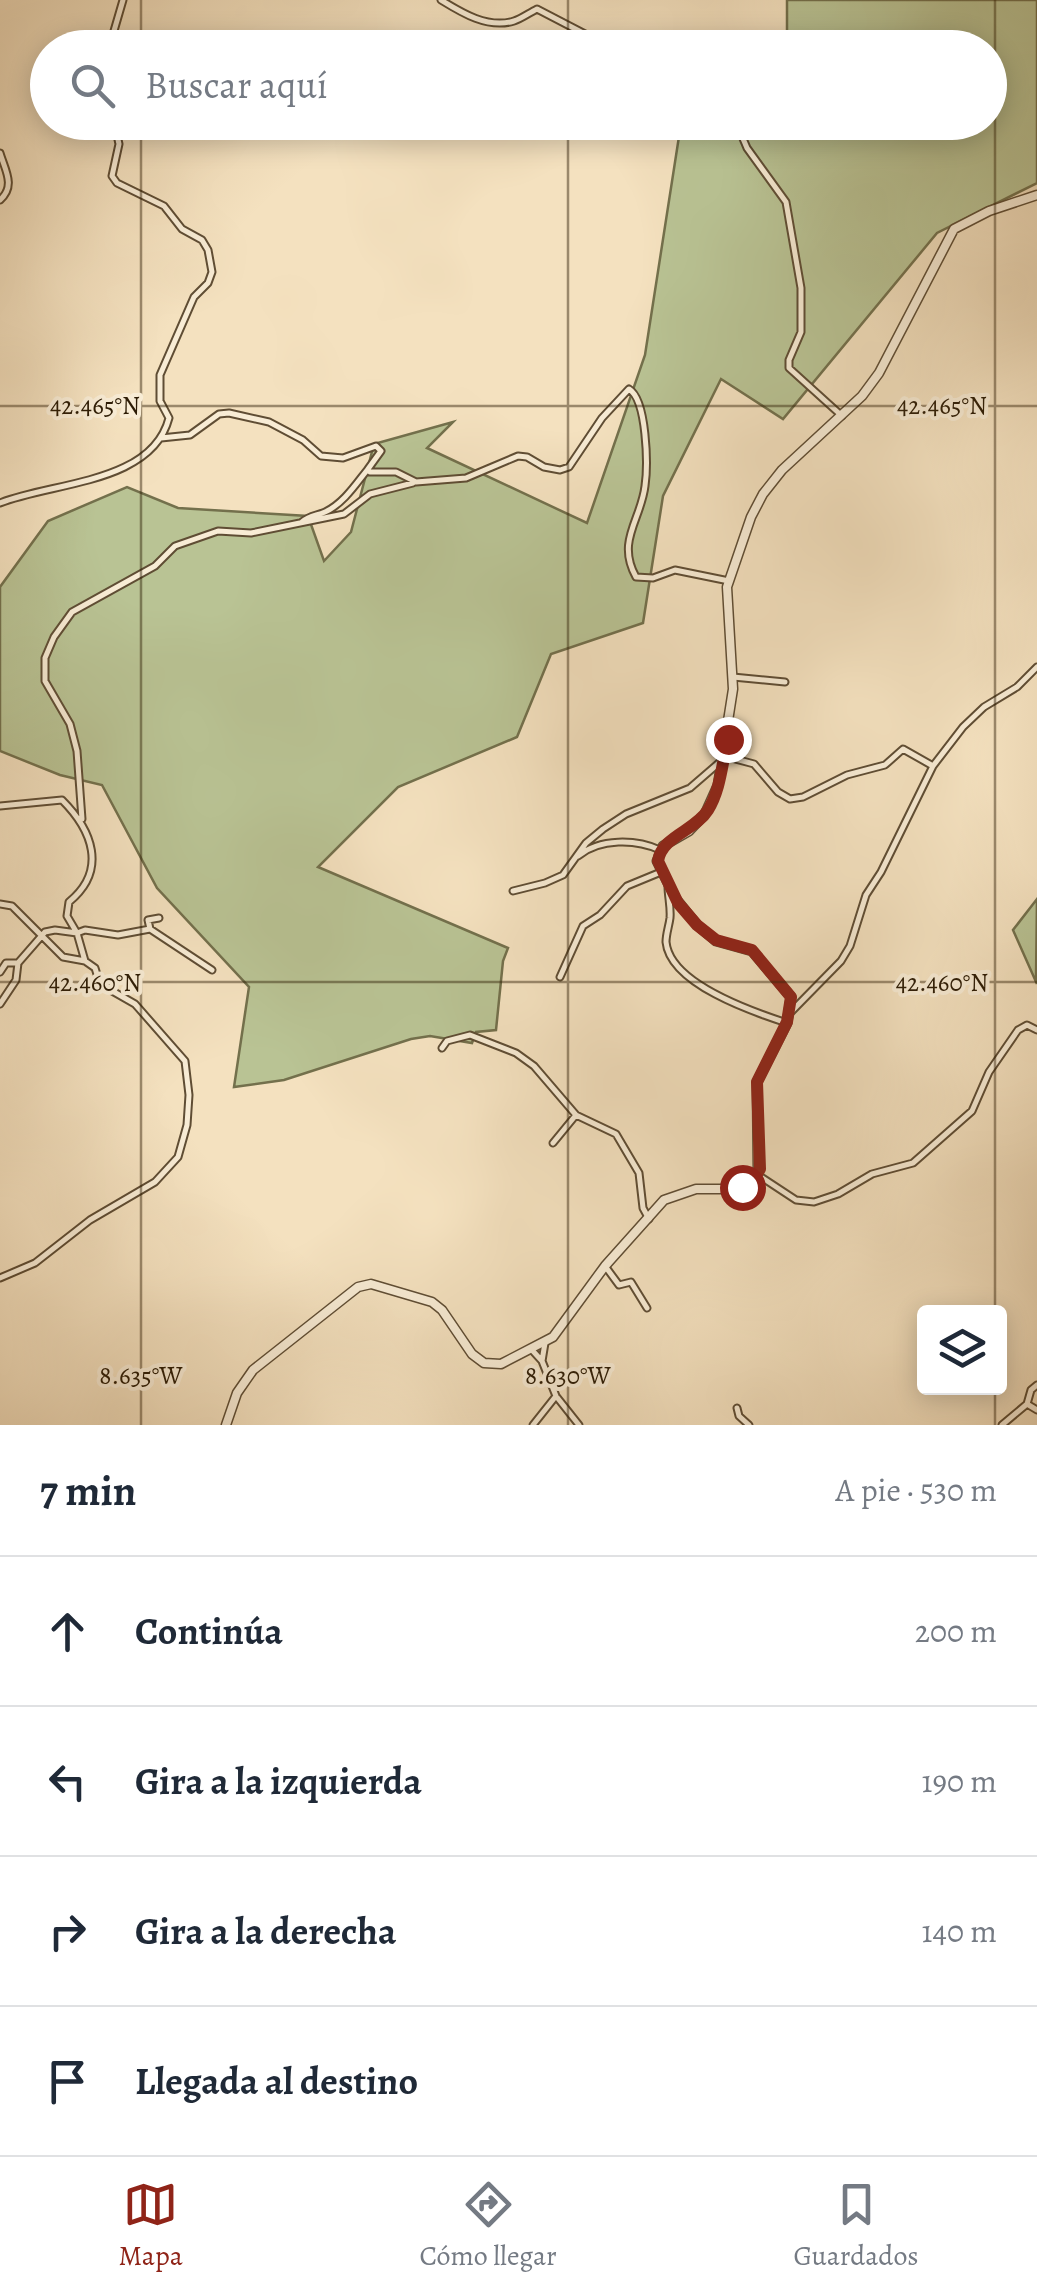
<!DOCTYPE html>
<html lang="es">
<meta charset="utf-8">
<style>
:root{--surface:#fff;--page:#f6f6f7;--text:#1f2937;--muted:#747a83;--line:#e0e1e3;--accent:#8f2418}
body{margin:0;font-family:Alegreya,serif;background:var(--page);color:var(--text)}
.controls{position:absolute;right:30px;bottom:30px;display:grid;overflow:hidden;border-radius:10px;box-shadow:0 5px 25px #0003}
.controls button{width:90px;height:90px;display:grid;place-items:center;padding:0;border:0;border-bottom:2px solid var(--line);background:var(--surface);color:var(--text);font:50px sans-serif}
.stop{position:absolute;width:30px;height:30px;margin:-22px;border:8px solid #8f2418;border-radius:50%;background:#fff}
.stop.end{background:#8f2418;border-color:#fff;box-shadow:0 2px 10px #0008}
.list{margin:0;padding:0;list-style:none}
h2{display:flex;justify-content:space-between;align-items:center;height:130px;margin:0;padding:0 40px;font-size:42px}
h2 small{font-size:32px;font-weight:400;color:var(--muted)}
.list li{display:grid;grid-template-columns:65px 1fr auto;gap:30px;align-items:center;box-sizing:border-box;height:150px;padding:0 40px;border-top:2px solid var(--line)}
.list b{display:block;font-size:38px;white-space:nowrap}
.list em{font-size:32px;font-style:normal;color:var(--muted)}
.icon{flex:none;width:55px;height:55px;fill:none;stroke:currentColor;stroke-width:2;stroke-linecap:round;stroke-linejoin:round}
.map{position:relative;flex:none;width:1037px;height:1425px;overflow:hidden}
.search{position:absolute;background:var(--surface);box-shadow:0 5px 25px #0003;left:30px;right:30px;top:30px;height:110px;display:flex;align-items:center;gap:25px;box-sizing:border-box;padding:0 35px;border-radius:55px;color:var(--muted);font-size:38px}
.sheet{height:730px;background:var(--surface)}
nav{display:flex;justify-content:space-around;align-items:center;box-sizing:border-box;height:140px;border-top:2px solid var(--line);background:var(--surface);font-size:28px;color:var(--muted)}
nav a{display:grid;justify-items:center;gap:5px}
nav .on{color:var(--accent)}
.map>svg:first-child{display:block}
</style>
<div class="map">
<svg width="1037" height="1425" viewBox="0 0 1037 1425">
<rect width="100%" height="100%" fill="#f4e1bf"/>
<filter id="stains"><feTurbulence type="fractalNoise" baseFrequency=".002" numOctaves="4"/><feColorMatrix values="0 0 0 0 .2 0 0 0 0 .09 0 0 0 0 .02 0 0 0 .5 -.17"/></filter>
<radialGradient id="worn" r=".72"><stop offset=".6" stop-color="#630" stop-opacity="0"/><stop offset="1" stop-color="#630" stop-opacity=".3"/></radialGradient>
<!-- green -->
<path fill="#b9c394" stroke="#73704c" stroke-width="2.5" d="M787,0h250v183l-100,50 -154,186 -62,-40 -58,117 -20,127 -92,31 -34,83 -119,50 -80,80 190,81 -5,13 -7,69 -20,2 -4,11 -42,-7 -19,3 -127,41 -50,7 15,-100 -92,-99 -55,-103 -42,-10 -60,-24v-164l48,-66 79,-34 51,21 130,8 16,45 27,-29 23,-88 79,-22 -26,26 160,75 58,-168 35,-225 11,-8h299v-74l-203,-1z
M1037,899l-1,80 1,5 -24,-54z"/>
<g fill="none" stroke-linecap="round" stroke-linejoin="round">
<!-- minor casing -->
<g stroke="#5f4d34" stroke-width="9">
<path id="minor" d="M441,0c21,13 47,29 73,21 7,-2 15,-8 23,-12l75,39
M109,48l14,-48
M736,122l11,26 39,54 15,86v44l-12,28v8l53,48
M0,153c5,17 16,33 0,47
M161,438l29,-3 29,-21 10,-1 40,9 34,18 18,16 22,2 33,-12 5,5 -13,18 2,3h26l20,10 50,-4 52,-22 9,1 17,10 16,3 9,-3 33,-49 27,-29c18,11 19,76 16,97 -4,34 -29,55 -9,91l17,1 22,-8 54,11
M0,503c52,-21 152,-19 169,-85l-9,-17v-26l34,-78 14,-14 4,-11 -4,-22 -6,-10 -20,-11 -18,-23 -47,-23 -5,-7 7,-32 -5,-22
M302,522c8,-7 14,-6 23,-10 18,-8 31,-28 43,-43
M733,677l52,5
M724,756l30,8 24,28 12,7 13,-2 44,-22 38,-10 18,-16 30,17
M0,806l62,-6c30,30 46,70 7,102l-2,14 10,17 8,28
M82,819l-5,-68 -7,-27 -25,-43v-23l9,-21 18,-25 83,-46 20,-20 43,-15 33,2 93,-19 26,-20 43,-11
M578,856c22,-18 58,-17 82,-6
M668,886c0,11 3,21 2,32 -1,8 -4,16 -4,24 4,42 87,70 121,81
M513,891l32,-8 18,-8 23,-32 17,-14 23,-15 64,-26 30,-26
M0,904l12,2 51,51 22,4 10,7 5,16 35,20 50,57 4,34 -2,30 -9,32 -23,25 -65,38 -55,43 -35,15
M150,929l-2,-9 11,-2
M0,972l6,-9h11
M560,977l23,-51 17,-11 27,-29 34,-14
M0,1004l16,-24 2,-17 27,-31 10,-2 22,3 8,-3 33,5 32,-6 62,41
M790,1013l51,-52 9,-15 16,-51 15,-23 52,-106 30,-39 21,-20 33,-20 20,-20
M442,1048l5,-7 23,-6 46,18 18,13 42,49 40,19 23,39 4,35 6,11
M553,1143l23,-28
M758,1175l38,25 18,2 24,-8 34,-20 41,-11 59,-52 17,-39 29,-42 9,-5 10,5
M605,1266l14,19 12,-3 16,26
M532,1350l10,11 14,35 23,29
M542,1361l3,-18
M1027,1404l10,6
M737,1408l2,8 10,9
M533,1425l23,-29
M1002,1425l25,-21 4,-14 6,-5"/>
</g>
<!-- tertiary casing -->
<g stroke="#5f4d34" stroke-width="11">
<path id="tertiary" d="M226,1425l11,-32 16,-23 105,-83 13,-3 61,18 10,8 30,44 12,9 17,1 52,-27 52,-71 59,-66 32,-11h40l12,-5 10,-9 -1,-93 30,-59 4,-26 -39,-46 -36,-10 -19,-16 -21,-26 -19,-38 6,-15 26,-15 16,-17 13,-29 15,-96 -6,-102 24,-70 12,-23 19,-24 80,-74 17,-23 75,-144 35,-18 48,-16"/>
</g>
<!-- minor -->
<use href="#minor" stroke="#f8ecd5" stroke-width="5"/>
<!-- tertiary -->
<use href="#tertiary" stroke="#f8ecd5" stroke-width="8"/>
</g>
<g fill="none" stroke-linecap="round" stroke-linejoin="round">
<!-- route -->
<path stroke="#8f2418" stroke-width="12" d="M728,739c-6,23 -7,50 -20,71 -13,21 -46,26 -50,51l20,42 19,22 19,15 36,10 39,47 -4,25 -30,60 3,87 -6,10 -12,8"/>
</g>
<!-- ticks -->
<path fill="none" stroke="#2d1c05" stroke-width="2.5" stroke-opacity="0.45" d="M141,0v48M568,0v48M995,0v1312M141,122v1303M568,122v1303M0,406h1037M0,982h1037M995,1388v37"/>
<g font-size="25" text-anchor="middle" fill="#2d1c05" stroke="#f8ecd5" stroke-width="8" stroke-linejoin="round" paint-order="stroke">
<text x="95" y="414">42.465°N</text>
<text x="942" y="414">42.465°N</text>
<text x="95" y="991">42.460°N</text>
<text x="942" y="991">42.460°N</text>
<text x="141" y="1384">8.635°W</text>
<text x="568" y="1384">8.630°W</text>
</g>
<rect width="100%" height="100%" filter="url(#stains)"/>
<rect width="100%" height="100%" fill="url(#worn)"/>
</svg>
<div class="controls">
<button><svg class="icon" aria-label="layers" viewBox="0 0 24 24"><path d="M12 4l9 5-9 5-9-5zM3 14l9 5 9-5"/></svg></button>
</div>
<div class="stop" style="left:742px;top:1187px"></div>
<div class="stop end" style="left:728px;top:739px"></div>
<div class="search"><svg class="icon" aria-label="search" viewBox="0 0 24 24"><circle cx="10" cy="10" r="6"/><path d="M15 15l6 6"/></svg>Buscar aquí</div>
</div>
<section class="sheet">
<h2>7 min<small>A pie · 530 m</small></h2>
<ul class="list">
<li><svg class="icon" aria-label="ahead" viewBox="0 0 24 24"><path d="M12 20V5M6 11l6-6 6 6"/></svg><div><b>Continúa</b></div><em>200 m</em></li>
<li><svg class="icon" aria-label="left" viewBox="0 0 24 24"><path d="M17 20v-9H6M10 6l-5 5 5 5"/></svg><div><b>Gira a la izquierda</b></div><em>190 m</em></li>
<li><svg class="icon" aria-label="right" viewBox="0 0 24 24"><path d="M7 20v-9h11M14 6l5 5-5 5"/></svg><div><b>Gira a la derecha</b></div><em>140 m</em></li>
<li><svg class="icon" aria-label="arrive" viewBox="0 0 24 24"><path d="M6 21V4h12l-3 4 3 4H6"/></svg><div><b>Llegada al destino</b></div></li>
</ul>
</section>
<nav>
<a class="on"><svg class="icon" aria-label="map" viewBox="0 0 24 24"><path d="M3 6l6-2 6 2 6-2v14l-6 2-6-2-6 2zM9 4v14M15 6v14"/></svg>Mapa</a>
<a><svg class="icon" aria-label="directions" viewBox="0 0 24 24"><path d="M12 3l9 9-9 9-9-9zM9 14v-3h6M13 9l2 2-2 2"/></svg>Cómo llegar</a>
<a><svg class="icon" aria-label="saved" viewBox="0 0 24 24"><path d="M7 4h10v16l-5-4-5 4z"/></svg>Guardados</a>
</nav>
